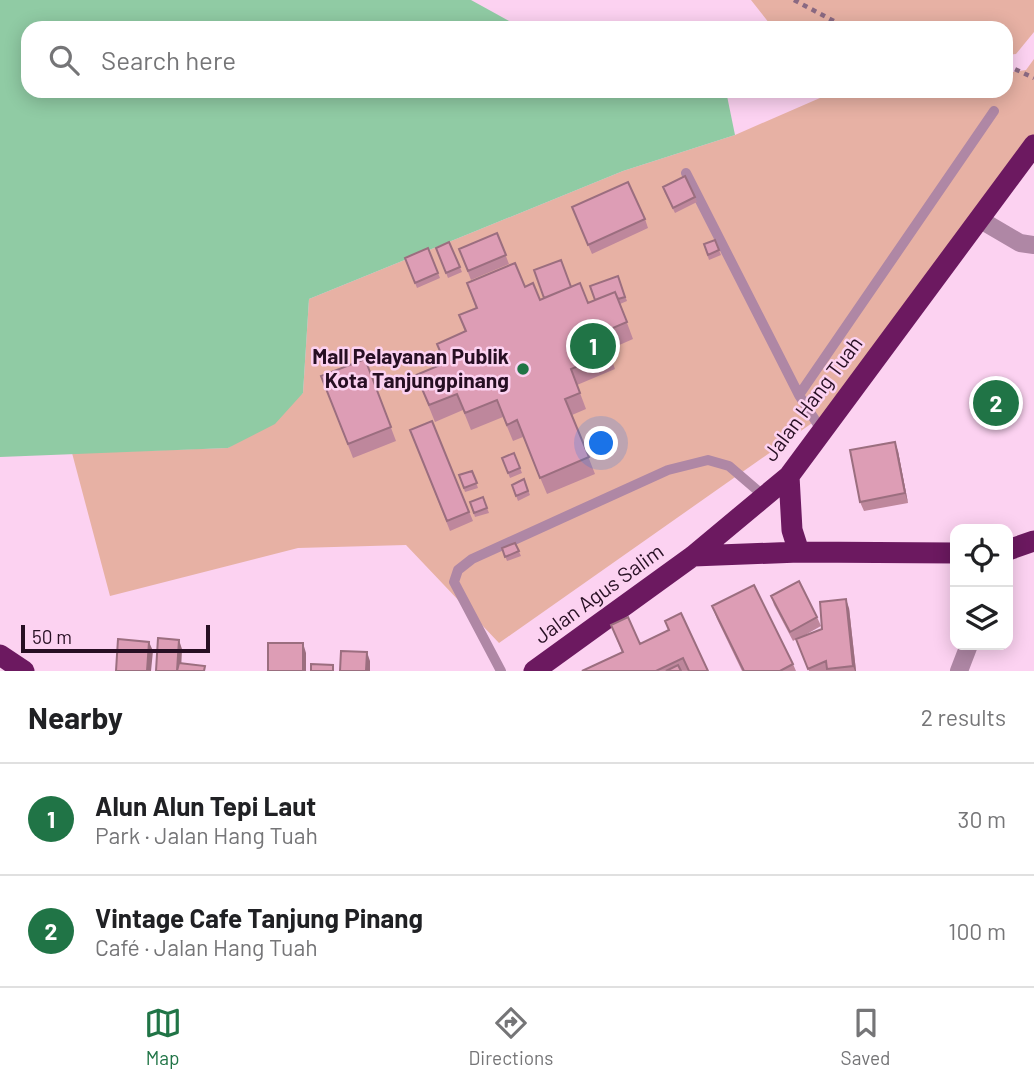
<!DOCTYPE html>
<meta charset="utf-8">
<style>
:root{--surface:#fff;--page:#f6f6f6;--text:#202124;--muted:#757577;--line:#e0e0e0;--accent:#207446}
body{margin:0;font-family:Barlow,sans-serif;background:var(--page);color:var(--text)}
.controls{position:absolute;right:21px;bottom:21px;display:grid;overflow:hidden;border-radius:14px;box-shadow:0 4px 18px #0003}
.controls button{width:63px;height:63px;display:grid;place-items:center;padding:0;border:0;border-bottom:2px solid var(--line);background:var(--surface);color:var(--text);font:35px sans-serif}
.scale{position:absolute;left:21px;bottom:18px;width:189px;box-sizing:border-box;padding-left:7px;border:4px solid #270f23;border-top:0;font-size:19px;line-height:24px;white-space:nowrap;color:#270f23;-webkit-text-stroke:5px #fcd2f1;paint-order:stroke}
.you{position:absolute;left:602px;top:444px;width:24px;height:24px;margin:-18px;border:5px solid #fff;border-radius:50%;background:#1a73e8;box-shadow:0 0 0 10px #1a73e833}
.badge{display:grid;place-items:center;width:46px;height:46px;border-radius:50%;background:var(--accent);color:#fff;font-size:23px;font-weight:700}
.pin{position:absolute;translate:-50% -50%;border:4px solid #fff;box-shadow:0 2px 7px #0006}
.list{margin:0;padding:0;list-style:none}
h2{display:flex;justify-content:space-between;align-items:center;height:91px;margin:0;padding:0 28px;font-size:30px}
h2 small{font-size:23px;font-weight:400;color:var(--muted)}
.list li{display:grid;grid-template-columns:46px 1fr auto;gap:21px;align-items:center;box-sizing:border-box;height:112px;padding:0 28px;border-top:2px solid var(--line)}
.list b{display:block;font-size:26px;white-space:nowrap}
.list p{margin:0;font-size:23px;white-space:nowrap;color:var(--muted)}
.list em{font-size:23px;font-style:normal;color:var(--muted)}
.icon{flex:none;width:38px;height:38px;fill:none;stroke:currentColor;stroke-width:2;stroke-linecap:round;stroke-linejoin:round}
.map{position:relative;flex:none;width:1034px;height:671px;overflow:hidden}
.search{position:absolute;background:var(--surface);box-shadow:0 4px 18px #0003;left:21px;right:21px;top:21px;height:77px;display:flex;align-items:center;gap:18px;box-sizing:border-box;padding:0 24px;border-radius:21px;color:var(--muted);font-size:26px}
.sheet{height:315px;background:var(--surface)}
nav{display:flex;justify-content:space-around;align-items:center;box-sizing:border-box;height:98px;border-top:2px solid var(--line);background:var(--surface);font-size:19px;color:var(--muted)}
nav a{display:grid;justify-items:center;gap:4px}
nav .on{color:var(--accent)}
.map>svg:first-child{display:block}
</style>
<div class="map">
<svg width="1034" height="671" viewBox="0 0 1034 671">
<rect width="100%" height="100%" fill="#fcd2f1"/>
<!-- green -->
<path fill="#e7b1a4" d="M751,0h283v32l-18,22 -10,1v-27h-233z
M1034,59v85l-202,265 -333,234 -93,-98 -108,3 -188,48 -38,-143 156,-5 75,-55 6,-94 314,-128 112,-36 101,-44h170v-18l20,-3z"/>
<!-- water -->
<path fill="#90cba4" d="M0,0h471l51,28h-494v63h698l9,44 -112,36 -314,128 -6,94 -28,31 -47,24 -228,9z"/>
<g fill="none" stroke-linecap="round" stroke-linejoin="round">
<!-- path -->
<path stroke="#8a6982" stroke-width="4.5" stroke-dasharray="5 5" stroke-linecap="butt" d="M794,0l53,28
M1006,65l28,13"/>
<!-- lane -->
<path stroke="#af87a5" stroke-width="10" d="M686,173l113,222 23,36
M799,395l195,-284
M501,671l-47,-89 4,-12 14,-11 196,-89 40,-10 21,6 35,30"/>
<!-- street -->
<path stroke="#af87a5" stroke-width="18" d="M979,219l41,24 14,2
M959,671l10,-26"/>
<!-- highway -->
<path stroke="#6c1960" stroke-width="21" d="M789,476l3,54 7,22
M1008,550l26,-9
M693,556l106,-4 156,1
M0,655l24,16
M534,671l159,-115 96,-80 245,-331"/>
</g>
<!-- wall -->
<path fill="#be879c" d="M664,191l31,6 2,5 -22,11z
M572,207l73,12 3,9 -56,26z
M497,233l12,31 -38,16 -12,-31z
M715,240l6,15 -12,5 -5,-16z
M449,242l13,30 -14,6 -12,-30z
M428,248l12,30 -23,10 -12,-30z
M618,276l9,25 -7,3 13,35 -25,11 7,19 -38,16 9,24 -14,6 23,59 -48,20 -24,-57 -10,4 -10,-24 -32,13 -8,-20 -28,12 -19,-47 28,-11 -7,-20 28,-12 -6,-17 17,-6 -9,-26 58,4 15,13 31,-13 17,16 7,-3z
M365,359l31,82 -43,17 -32,-82z
M432,421l41,100 -23,10 -40,-101z
M898,451l10,52 -44,8 -4,-9z
M514,453l8,20 -12,5 -8,-20z
M472,471l6,17 -13,4 -6,-17z
M524,479l6,16 -12,6 -6,-16z
M483,497l6,16 -14,4 -5,-15z
M515,543l6,13 -14,5 -5,-13z
M771,596l46,21 4,9 -23,13 24,-10 27,-21 7,63h-47l-13,-32 -3,2 -19,-36z
M712,606l81,58 3,7h-54l-25,-52z
M665,621l43,50h-126l40,-19 -11,-27 29,19 29,-14z"/>
<!-- shaded-wall -->
<path fill="#9b6e7f" d="M895,442l3,9 10,52 -3,-10z
M846,599l3,9 7,63h-1l-2,-5z
M179,640l3,9 -1,22h-4z
M149,642l4,9 -2,20h-4z
M303,643l3,10v18h-3z
M367,652l3,9v10h-4z"/>
<!-- building -->
<path fill="#dd9db5" stroke="#9b6e7f" stroke-width="2" d="M685,176l10,21 -22,11 -10,-21z
M628,182l17,37 -57,26 -16,-38z
M497,233l9,22 -38,16 -9,-22z
M715,240l4,10 -11,5 -4,-11z
M449,242l11,25 -14,6 -10,-25z
M428,248l10,25 -23,10 -10,-25z
M561,260l10,27 -27,11 -10,-28z
M515,263l10,24 8,-4 7,17 40,-17 8,20 27,-11 12,30 -26,11 8,20 -38,16 9,24 -15,6 24,58 -49,21 -23,-58 -10,5 -10,-25 -32,13 -8,-19 -28,11 -13,-30 29,-12 -8,-19 29,-13 -7,-16 18,-7 -10,-25z
M618,276l7,21 -7,2 -3,-7 -20,8 -5,-14z
M365,359l26,68 -43,17 -27,-68z
M432,421l37,91 -22,9 -37,-91z
M895,442l10,51 -45,9 -10,-52z
M514,453l6,15 -12,5 -6,-15z
M472,471l5,12 -13,5 -5,-13z
M524,479l4,12 -12,5 -4,-11z
M483,497l4,11 -13,5 -4,-11z
M515,543l4,8 -14,6 -3,-9z
M799,581l18,36 -27,15 -19,-36z
M754,585l39,79 -13,7h-36l-32,-65z
M846,599l7,67 -26,3 -1,-8 -18,8 -12,-30 26,-10 -2,-27z
M681,613l27,58h-19l-6,-13 -27,13h-74l41,-19 -12,-27 17,-8 12,27 29,-14 -4,-9z
M158,638l21,2 -2,31h-21z
M118,639l31,3 -2,29h-31z
M268,643h35v28h-35z
M341,651l26,1 -1,19h-26z
M179,663l26,3 -1,5h-27z
M311,664l22,1v6h-22z
M678,665l3,6h-15z"/>
<!-- markers -->
<circle fill="#207446" stroke="#fcd2f1" stroke-width="2.5" cx="523" cy="369" r="7"/>
<g text-anchor="middle" stroke-width="5" stroke-linejoin="round" paint-order="stroke">
<!-- poi labels -->
<g font-size="21" font-weight="bold" fill="#270f23" stroke="#fcd2f1" text-anchor="end">
<text x="509" y="364">Mall Pelayanan Publik<tspan x="509" dy="24">Kota Tanjungpinang</tspan></text>
</g>
<!-- street labels -->
<g font-size="21" fill="#270f23" stroke="#fcd2f1">
<text transform="translate(813 399) rotate(-53)" y="7">Jalan Hang Tuah</text>
<text transform="translate(599 594) rotate(-36)" y="7">Jalan Agus Salim</text>
</g>
</g>
</svg>
<div class="controls">
<button><svg class="icon" aria-label="locate" viewBox="0 0 24 24"><circle cx="12" cy="12" r="6"/><path d="M12 2v4M12 18v4M2 12h4M18 12h4"/></svg></button>
<button><svg class="icon" aria-label="layers" viewBox="0 0 24 24"><path d="M12 4l9 5-9 5-9-5zM3 14l9 5 9-5"/></svg></button>
</div>
<div class="scale">50 m</div>
<div class="you"></div>
<div class="pin badge" style="left:593px;top:346px">1</div>
<div class="pin badge" style="left:996px;top:403px">2</div>
<div class="search"><svg class="icon" aria-label="search" viewBox="0 0 24 24"><circle cx="10" cy="10" r="6"/><path d="M15 15l6 6"/></svg>Search here</div>
</div>
<section class="sheet">
<h2>Nearby<small>2 results</small></h2>
<ul class="list">
<li><span class="badge">1</span><div><b>Alun Alun Tepi Laut</b><p>Park · Jalan Hang Tuah</p></div><em>30 m</em></li>
<li><span class="badge">2</span><div><b>Vintage Cafe Tanjung Pinang</b><p>Café · Jalan Hang Tuah</p></div><em>100 m</em></li>
</ul>
</section>
<nav>
<a class="on"><svg class="icon" aria-label="map" viewBox="0 0 24 24"><path d="M3 6l6-2 6 2 6-2v14l-6 2-6-2-6 2zM9 4v14M15 6v14"/></svg>Map</a>
<a><svg class="icon" aria-label="directions" viewBox="0 0 24 24"><path d="M12 3l9 9-9 9-9-9zM9 14v-3h6M13 9l2 2-2 2"/></svg>Directions</a>
<a><svg class="icon" aria-label="saved" viewBox="0 0 24 24"><path d="M7 4h10v16l-5-4-5 4z"/></svg>Saved</a>
</nav>
